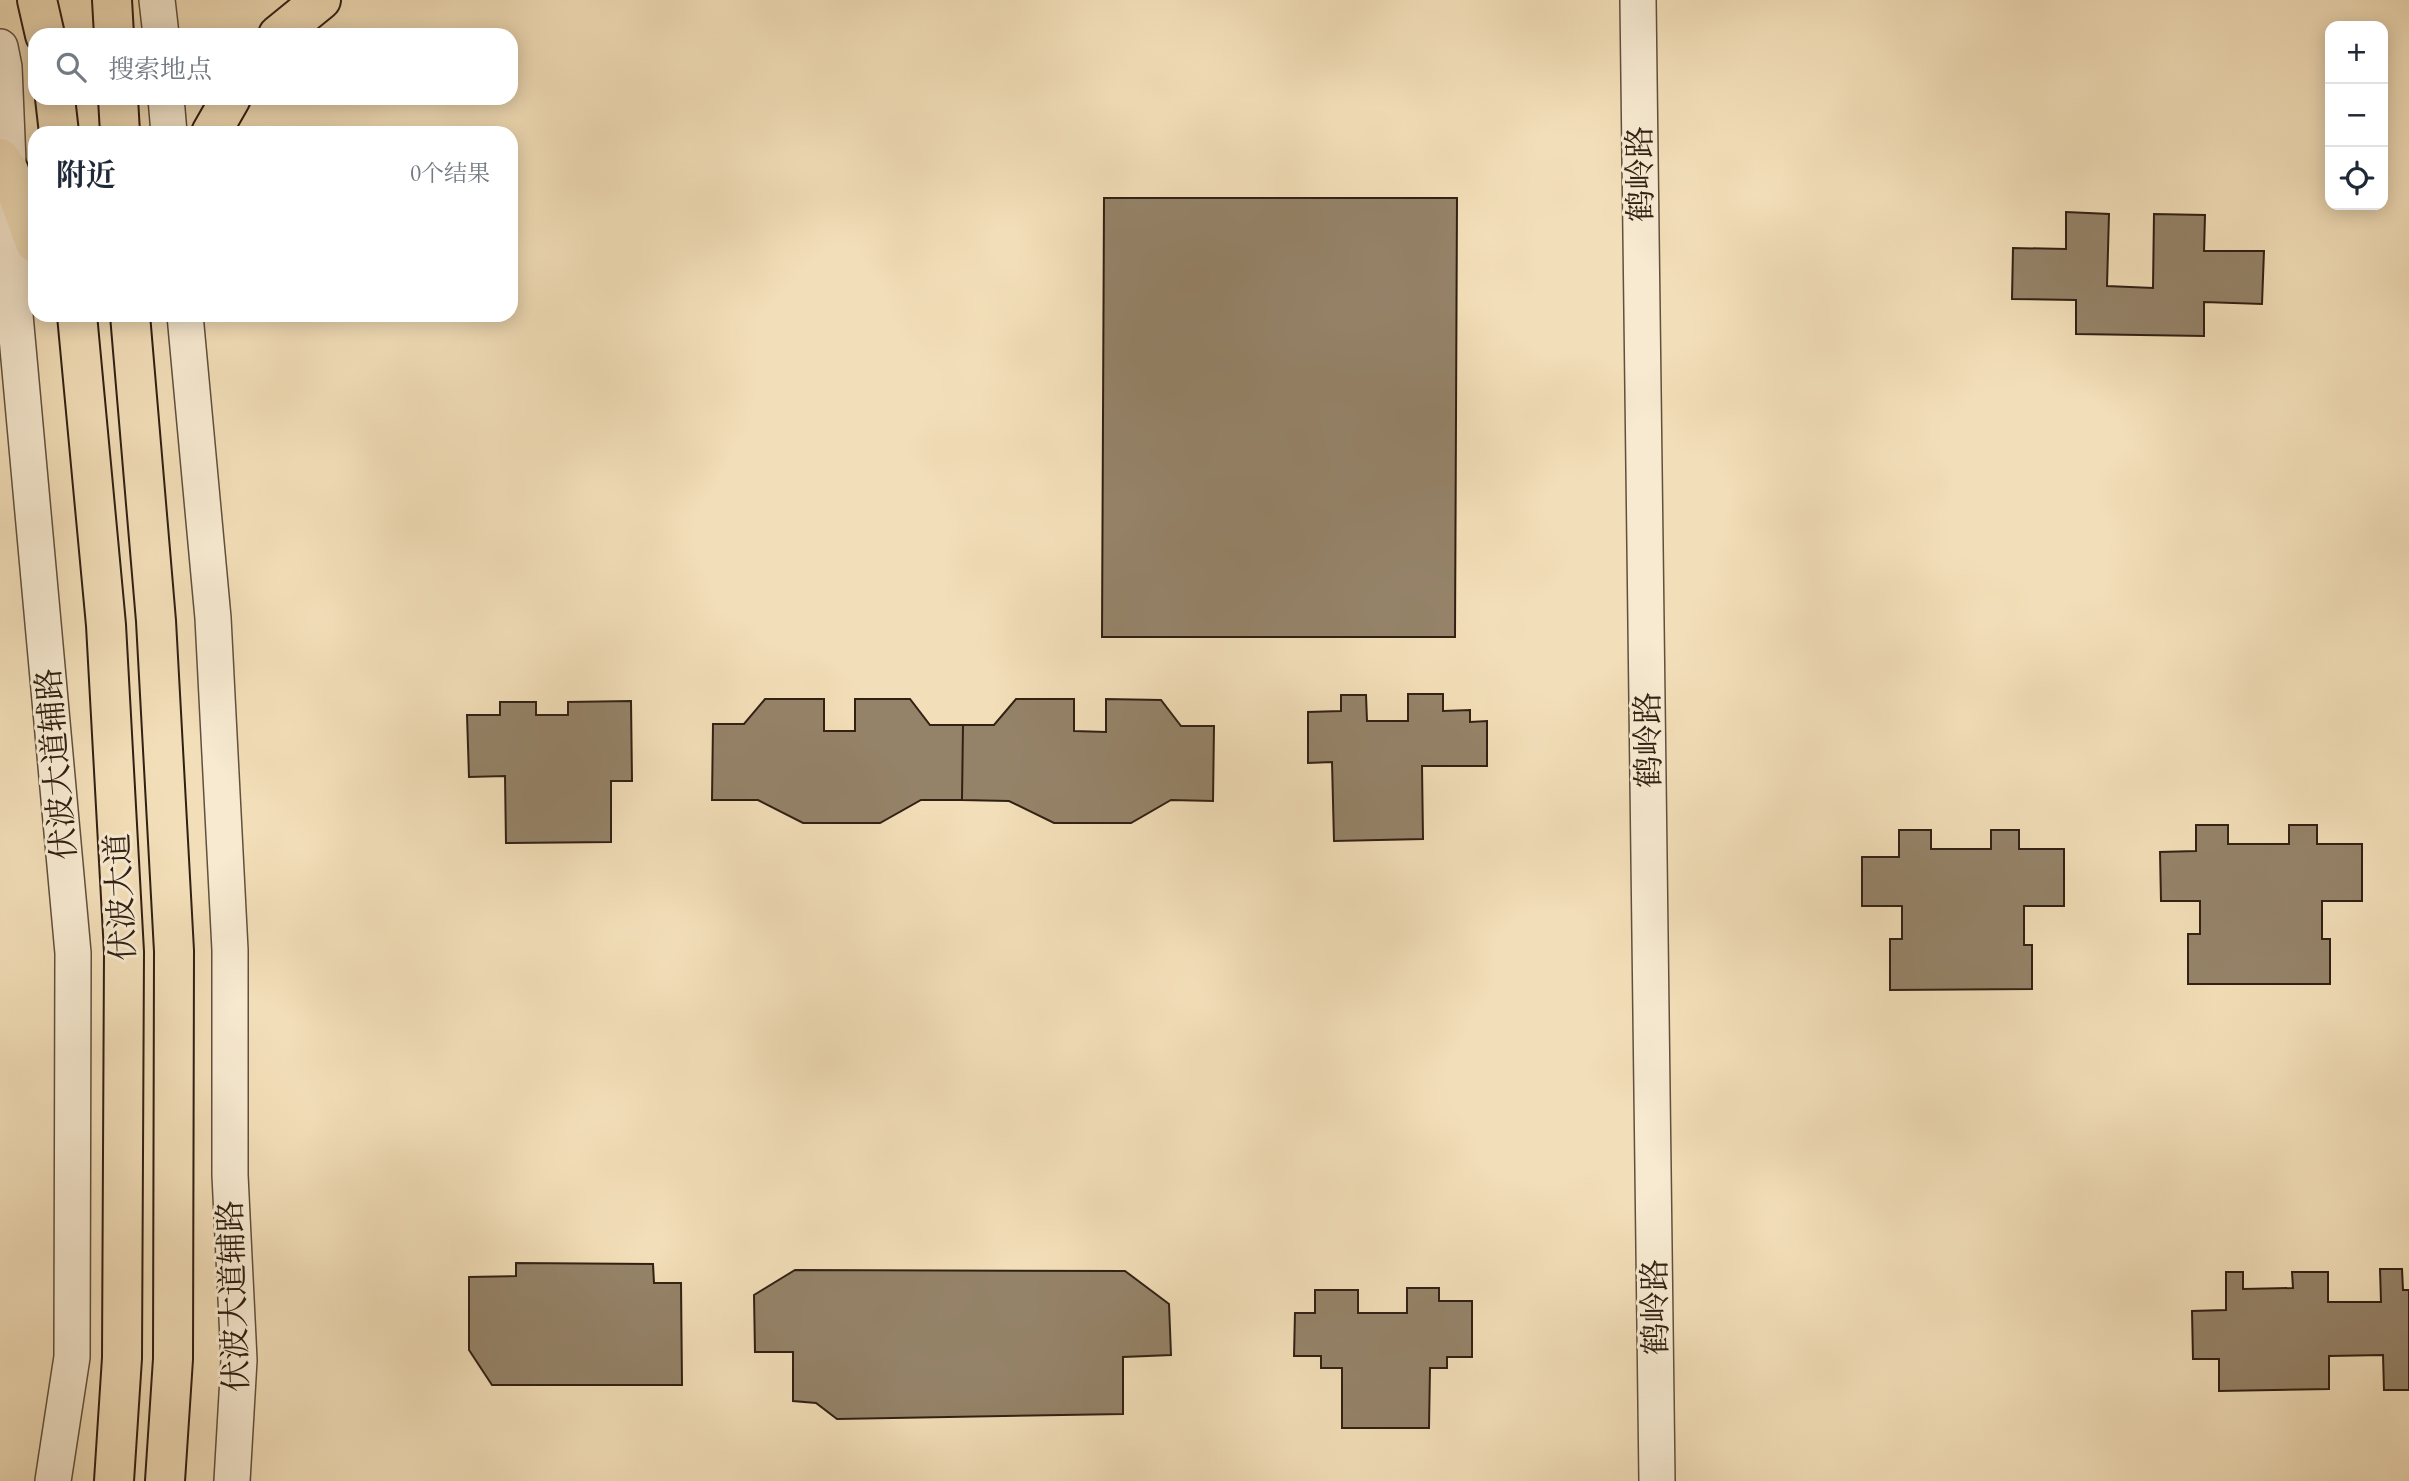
<!DOCTYPE html>
<html lang="zh">
<meta charset="utf-8">
<style>
:root{--surface:#fff;--page:#f2f2f3;--text:#1f2937;--muted:#747a83;--line:#e0e1e3}
body{margin:0;font-family:"EB Garamond","Noto Serif SC",serif;background:var(--page);color:var(--text)}
.controls{position:absolute;right:21px;top:21px;display:grid;overflow:hidden;border-radius:14px;box-shadow:0 4px 18px #0003}
.controls button{width:63px;height:63px;display:grid;place-items:center;padding:0;border:0;border-bottom:2px solid var(--line);background:var(--surface);color:var(--text);font:35px sans-serif}
.list{margin:0;padding:0;list-style:none}
h2{display:flex;justify-content:space-between;align-items:center;height:91px;margin:0;padding:0 28px;font-size:30px}
h2 small{font-size:23px;font-weight:400;color:var(--muted)}
.icon{flex:none;width:38px;height:38px;fill:none;stroke:currentColor;stroke-width:2;stroke-linecap:round;stroke-linejoin:round}
.map{position:relative;flex:none;width:2409px;height:1481px;overflow:hidden}
.search{position:absolute;background:var(--surface);box-shadow:0 4px 18px #0003;left:28px;top:28px;width:490px;height:77px;display:flex;align-items:center;gap:18px;box-sizing:border-box;padding:0 24px;border-radius:21px;color:var(--muted);font-size:26px}
.panel{position:absolute;background:var(--surface);box-shadow:0 4px 18px #0003;left:28px;top:126px;width:490px;height:196px;border-radius:21px}
.map>svg:first-child{display:block}
</style>
<div class="map">
<svg width="2409" height="1481" viewBox="0 0 2409 1481">
<rect width="100%" height="100%" fill="#f2deb8"/>
<filter id="stains"><feTurbulence type="fractalNoise" baseFrequency=".00286" numOctaves="4"/><feColorMatrix values="0 0 0 0 .2 0 0 0 0 .09 0 0 0 0 .02 0 0 0 .5 -.17"/></filter>
<radialGradient id="worn" r=".72"><stop offset=".6" stop-color="#630" stop-opacity="0"/><stop offset="1" stop-color="#630" stop-opacity=".3"/></radialGradient>
<!-- building -->
<path fill="#958369" stroke="#312014" stroke-width="2" d="M1104,198h353l-2,439h-353z
M2066,212l43,2 -2,72 46,2 1,-74 51,1 -1,36h60l-2,53 -58,-2v34l-128,-2v-34l-64,-1 1,-51 53,1z
M1408,694h35v17l27,-1v12l17,-1v45h-65l1,73 -89,2 -2,-79 -24,1v-51l33,-1v-16h25l1,26h41z
M765,699h59v32h31v-32h55l20,26h33l-1,75h-41l-41,23h-77l-45,-23h-46l1,-76h31z
M1016,699h58v32l32,1v-33l55,1 20,26h33l-1,75 -42,-1 -40,23h-77l-45,-22 -47,-1 1,-75h31z
M631,701l1,80h-21v61l-105,1 -1,-67 -36,1 -2,-62h33v-13h36v13h32v-13z
M2196,825h32v19h61v-19h28v19h45v57h-40v38h8v45h-142v-50h12v-33h-39l-1,-49 36,-1z
M1899,830h32v19h60v-19h28v19h45v57h-40v39h8v44l-142,1v-51h12v-33h-40v-49h37z
M516,1263l137,1 1,19h27l1,102h-190l-23,-35v-73l47,-1z
M2380,1269h22l1,21h6v100h-25l-1,-35 -54,1v33l-110,2v-32h-26l-1,-48 34,-1v-38h17v17l50,-1 -1,-16h36v30h53z
M795,1270l330,1 44,33 2,51 -48,2v57l-286,5 -21,-16 -23,-2v-49h-38l-1,-57z
M1407,1288h32v13h33v56h-25v11h-17l-1,60h-87v-60h-21v-12h-27l1,-43h20v-23h43v23h49z"/>
<g fill="none" stroke-linecap="round" stroke-linejoin="round">
<!-- street casing -->
<g stroke="#61503d" stroke-width="38">
<path id="street" d="M157,0l4,35
M1638,0l19,1481
M0,47l4,20 10,237 59,649 -1,404 -19,124
M166,98l3,35
M185,315l28,303 17,332v225l9,185 -7,121"/>
</g>
<!-- primary casing -->
<g stroke="#312014" stroke-width="42">
<path id="primary" d="M37,0l8,35
M112,0l2,35
M278,35l43,-35
M55,98l4,35
M118,98l2,35
M211,133l20,-35
M0,158l9,13 26,72
M77,315l29,310 18,327 -2,406 -8,123
M130,315l26,306 18,330 -1,408 -8,122"/>
</g>
<!-- street -->
<use href="#street" stroke="#f7ead1" stroke-width="35"/>
<!-- primary -->
<use href="#primary" stroke="#f2deb8" stroke-width="38"/>
</g>
<g text-anchor="middle" stroke-width="6" stroke-linejoin="round" paint-order="stroke">
<!-- street labels -->
<g font-size="32" fill="#312014" stroke="#f7ead1">
<text transform="translate(1640 174) rotate(-91)" y="11">鹤岭路</text>
<text transform="translate(1648 740) rotate(-91)" y="11">鹤岭路</text>
<text transform="translate(56 764) rotate(-95)" y="11">伏波大道辅路</text>
<text transform="translate(120 897) rotate(-93)" y="11">伏波大道</text>
<text transform="translate(233 1296) rotate(-92)" y="11">伏波大道辅路</text>
<text transform="translate(1655 1307) rotate(-91)" y="11">鹤岭路</text>
</g>
</g>
<rect width="100%" height="100%" filter="url(#stains)"/>
<rect width="100%" height="100%" fill="url(#worn)"/>
</svg>
<div class="controls">
<button>+</button>
<button>−</button>
<button><svg class="icon" aria-label="locate" viewBox="0 0 24 24"><circle cx="12" cy="12" r="6"/><path d="M12 2v4M12 18v4M2 12h4M18 12h4"/></svg></button>
</div>
<div class="search"><svg class="icon" aria-label="search" viewBox="0 0 24 24"><circle cx="10" cy="10" r="6"/><path d="M15 15l6 6"/></svg>搜索地点</div>
<section class="panel">
<h2>附近<small>0个结果</small></h2>
<ul class="list">
</ul>
</section>
</div>
